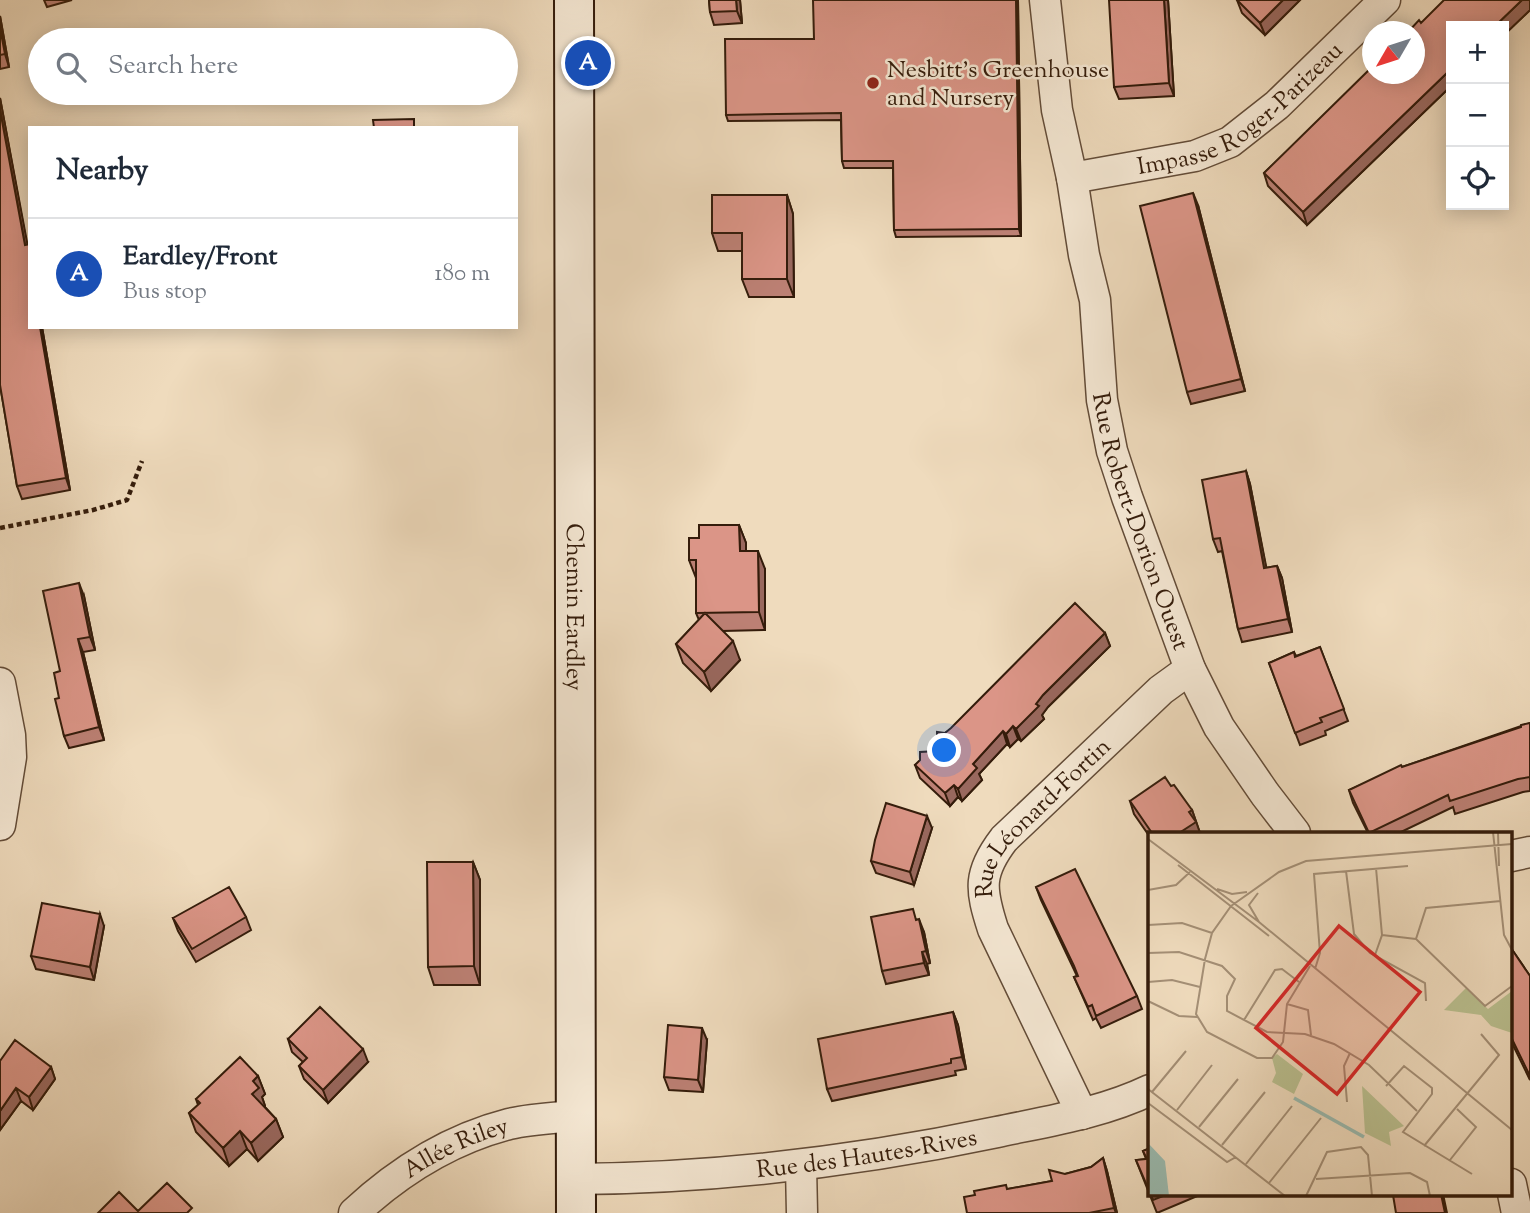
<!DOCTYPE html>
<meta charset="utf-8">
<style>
:root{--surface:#fff;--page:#f2f2f3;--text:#1f2937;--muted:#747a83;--line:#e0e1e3;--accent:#7c3aed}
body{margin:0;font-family:"Sorts Mill Goudy",serif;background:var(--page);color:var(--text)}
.controls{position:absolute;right:21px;top:21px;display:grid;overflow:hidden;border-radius:0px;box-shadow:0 4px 18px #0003}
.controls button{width:63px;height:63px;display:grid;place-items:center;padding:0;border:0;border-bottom:2px solid var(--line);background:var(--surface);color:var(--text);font:35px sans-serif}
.compass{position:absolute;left:1362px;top:21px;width:63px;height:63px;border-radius:50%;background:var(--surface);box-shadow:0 4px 18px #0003;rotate:231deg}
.you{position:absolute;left:945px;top:751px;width:24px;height:24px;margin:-18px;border:5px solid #fff;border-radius:50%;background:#1a73e8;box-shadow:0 0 0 10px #1a73e833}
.badge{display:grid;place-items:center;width:46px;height:46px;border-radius:50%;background:var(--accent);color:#fff;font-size:23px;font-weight:700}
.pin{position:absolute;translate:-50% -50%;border:4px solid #fff;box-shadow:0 2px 7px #0006}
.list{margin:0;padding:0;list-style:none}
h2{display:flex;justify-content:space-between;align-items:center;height:91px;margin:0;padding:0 28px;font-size:30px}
h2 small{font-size:23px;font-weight:400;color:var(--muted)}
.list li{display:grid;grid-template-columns:46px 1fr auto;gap:21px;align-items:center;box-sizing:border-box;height:112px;padding:0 28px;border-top:2px solid var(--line)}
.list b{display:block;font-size:26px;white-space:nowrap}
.list p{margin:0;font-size:23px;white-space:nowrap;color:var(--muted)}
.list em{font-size:23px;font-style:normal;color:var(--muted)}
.icon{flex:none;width:38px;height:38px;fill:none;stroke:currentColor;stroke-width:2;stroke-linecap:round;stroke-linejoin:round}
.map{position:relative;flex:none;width:1530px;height:1213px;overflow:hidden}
.search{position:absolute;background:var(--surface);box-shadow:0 4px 18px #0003;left:28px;top:28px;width:490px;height:77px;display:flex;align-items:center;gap:18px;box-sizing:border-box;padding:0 24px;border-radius:38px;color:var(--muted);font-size:26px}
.panel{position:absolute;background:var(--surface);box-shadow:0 4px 18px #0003;left:28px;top:126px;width:490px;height:203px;border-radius:0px}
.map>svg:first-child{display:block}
</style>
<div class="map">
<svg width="1530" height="1213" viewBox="0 0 1530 1213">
<rect width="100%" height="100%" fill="#efdbbd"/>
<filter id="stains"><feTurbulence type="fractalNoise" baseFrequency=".00286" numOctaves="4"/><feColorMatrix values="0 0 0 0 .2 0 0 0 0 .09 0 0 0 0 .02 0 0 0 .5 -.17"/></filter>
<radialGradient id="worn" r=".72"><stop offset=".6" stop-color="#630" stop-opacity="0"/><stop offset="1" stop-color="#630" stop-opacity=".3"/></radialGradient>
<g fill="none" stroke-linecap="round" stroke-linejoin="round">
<!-- street casing -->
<g stroke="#634c38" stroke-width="33">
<g id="street">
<path id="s1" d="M1045,0l12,110 15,68 12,77 11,45 7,100 10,51 15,46 63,172 29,58 46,67 30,39"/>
<path id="s2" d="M1072,178l123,-22 35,-14 47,-37 108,-105"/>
<path d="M0,683l10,52 1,22 -11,68"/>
<path d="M1511,856l19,-4"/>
<path id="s3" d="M1082,1114l-89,-185c-13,-40 -15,-56 11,-90l157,-149 29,-21"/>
<path d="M801,1166l1,47"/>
<path id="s4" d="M576,1179c142,-1 283,-18 421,-47 52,-11 105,-19 153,-42"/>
<path d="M1511,1184l6,29"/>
<path id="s5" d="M354,1213c44,-41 97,-74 155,-89 21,-5 44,-6 65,-8"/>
</g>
</g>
<!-- secondary casing -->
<g stroke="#341c0b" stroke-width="42">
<g id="secondary">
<path id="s6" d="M574,0l2,1213"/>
</g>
</g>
<!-- path -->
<path stroke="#341c0b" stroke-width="4.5" stroke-dasharray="5 3.5" stroke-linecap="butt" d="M0,528l93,-18 34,-10 15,-39"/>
<!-- street -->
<use href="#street" stroke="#f5e8d4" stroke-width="30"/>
<!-- secondary -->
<use href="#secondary" stroke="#f5e8d4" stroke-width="38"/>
</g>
<!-- wall -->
<path fill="#bc8074" stroke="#341c0b" stroke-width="2" d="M44,0h28l-25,7z
M709,0h31l2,23 -28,2 -4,-13z
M1018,0l3,236 -125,1 -2,-7 -1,-62h-49l-2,-7 -1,-41 -113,1 -2,-6z
M1168,0l6,96 -55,3 -5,-12z
M1237,0h63l-35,35 -23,-22z
M1530,0v10l-26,25v-9h-53v60l-144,139 -39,-39 -4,-13 157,-150z
M0,16l9,51 -9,2z
M0,98l27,147 3,82h12l28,163 -48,9 -5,-13 -17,-101z
M787,195l6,19 1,83h-45l-7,-18v-28h-24l-6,-18z
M1198,205l47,186 -54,13 -4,-12z
M1246,471l4,13 16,84 11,-2 5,12 10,54 -50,10 -4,-13 -16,-78 -4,1 -5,-13z
M739,525l7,18v8l19,18v61l-42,1 17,29 -29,31 -28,-28 -7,-19 23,-24 -3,-7v-35l-7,-18 10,-22z
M84,596l11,54 -12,2 21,88 -35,8 -5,-12 -5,-38 1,-27z
M1105,633l5,13 -62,61 -6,8 2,4 -23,22 -3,-2 -8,8 -3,-3 -28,30 3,6 -20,21 -4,-4 -8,9 -30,-28 -5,-13 22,-14 8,-18z
M1320,647l28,74 -23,10 1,4 -26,10 -31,-82 25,-11 2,4z
M1530,723v68l-7,1 -68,22 -2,-7 -54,26h-31l-15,-30 -4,-13 53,-23z
M1130,801l62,9 8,23h-50v4l-16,-23z
M932,828l-18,57 -38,-12 -5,-12z
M473,862l7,18v105h-46l-6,-18z
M1036,887l101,109 5,13 -41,19 -5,-10 -3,2 -19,-43 3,-1 -36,-76z
M246,917l5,13 -55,32 -18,-31 -5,-13z
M917,920l7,12 6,31 -3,1 2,11 -43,9 -4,-13z
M104,926l-10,54 -58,-11 -5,-13z
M1511,948l19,28v104l-19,-39z
M953,1012l5,13 8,44 -11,2 1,4 -124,26 -5,-12z
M288,1039l80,23 -40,41 -24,-24 -5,-13 4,-4 -11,-10z
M707,1040l-4,52 -34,-2 -5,-13z
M0,1061l51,6 4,12 -22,31 -12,-9 -21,29z
M258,1076l7,18 -3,3 3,9v1l11,12 7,18 -25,24 -11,-12 -18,17 -33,-34 -7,-19 9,-8 -2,-6z
M1150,1148v46h52l-45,19 -21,-53 10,-1 -3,-8z
M1103,1158l4,13 10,42h-150l8,-18 77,-14 13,-7 26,-7z"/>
<!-- shaded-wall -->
<path fill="#99685e" stroke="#341c0b" stroke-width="2" d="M736,0h4l2,23 -5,-12z
M1016,0h2l3,236 -2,-7z
M1164,0h4l6,96 -5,-13z
M1283,0h17l-35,35 -5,-12z
M1522,0h8v10l-26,25v-9h-9z
M0,16l9,51 -4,-13 -5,-26z
M1451,69v17l-144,139 -4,-13z
M0,98l30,160 -5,-13 -25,-135z
M1193,193l5,12 47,186 -4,-12z
M787,195l6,19 1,83 -7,-18z
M40,327h2l28,163 -4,-12z
M1246,471l4,13 19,97 -5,-13z
M739,525l7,18v26l-6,-18z
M758,551l7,18v61l-6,-18z
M1277,566l5,12 10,54 -4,-13z
M79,583l5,13 11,54 -5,-13z
M1105,633l5,13 -62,61 -6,8 2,4 -23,22 -5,-12 27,-34z
M78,639l5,13 21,88 -5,-13z
M733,641l7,19 -29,31 -7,-19z
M1013,726l5,13 -8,8 -4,-13z
M1003,731l4,13 -28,30 3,6 -20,21 -4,-12 15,-25z
M954,785l4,12 -8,9 -5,-13z
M1192,810l8,23h-21l10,-21z
M927,816l5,12 -18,57 -4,-13z
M473,862l7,18v105l-6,-19z
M100,914l4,12 -10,54 -4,-13z
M919,919l5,13 6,31 -4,-12z
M922,952l5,12 2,11 -5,-12z
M953,1012l5,13 8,44 -4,-12z
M702,1028l5,12 -4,52 -5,-12z
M363,1049l5,13 -40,41 -5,-13z
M51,1067l4,12 -22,31 -4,-13z
M258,1076l7,18 -3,3 3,9 -6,6 -7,-18 1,-13z
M16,1088l5,13 -21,29v-19z
M276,1119l7,18 -25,24 -7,-18z
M240,1131l7,18 -18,17 -6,-18z
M1103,1158l4,13 10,42h-1l-2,-5z
M1441,1194h2l4,19h-2z"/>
<!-- building -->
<path fill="#db9587" stroke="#341c0b" stroke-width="2" d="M709,0h27l1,11 -27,1z
M813,0h203l3,229 -125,1 -1,-69h-51l-1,-48 -115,2 -1,-76h89z
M1109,0h55l5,83 -55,4z
M1237,0h46l-23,23z
M1444,0h78l-27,26h-44v43l-148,143 -39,-39 109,-107v8h42v-42h-7l11,-12 2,3z
M0,28l5,26 -5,1z
M0,110l25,135 5,-1v83h10l26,151 -49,8 -17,-101z
M414,119v9h-40l-1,-8z
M1193,193l48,186 -54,13 -47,-186z
M712,195h75v84h-45v-46h-30z
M1246,471l18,97 13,-2 11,53 -50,10 -18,-91 -7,1 -11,-59z
M699,525h40l1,26h18l1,61 -63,1v-53h-7v-22h10z
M79,583l11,54 -12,2 21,88 -35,9 -9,-37 4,-1 -5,-25 6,-2 -17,-80z
M1075,603l30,30 -62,62 -7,9 3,2 -23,23 -3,-3 -7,8 -3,-3 -30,33 4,4 -19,21 -4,-4 -9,8 -30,-28 5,-5v-8l17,-1v-19l8,1 6,-5z
M705,613l28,28 -29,31 -28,-28z
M1320,647l24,62 -24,9 2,4 -27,11 -26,-70 25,-11 1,5z
M1530,723v54l-12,2 -68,22 -2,-6 -79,38 -20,-43 52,-25 1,2 119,-40v-2z
M1165,777l6,9 3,-1 18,25 -3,2 7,10 -17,11h-27l-22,-32z
M886,803l41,13 -17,56 -39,-11 4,-21z
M427,862h46l1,104 -46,1z
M1075,869l62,127 -41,20 -4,-11 -4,2 -14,-30 4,-1 -4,-10 -38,-79z
M229,887l17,30 -54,32 -19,-31z
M42,903l58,11 -10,53 -59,-11z
M913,909l3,11 3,-1 7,32 -4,1 2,11 -42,8 -11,-54z
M1511,948l19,28v100l-19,-39z
M320,1007l43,42 -40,41 -24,-24 8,-8 -19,-19z
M953,1012l9,45 -11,2v4l-124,26 -9,-50z
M668,1025l34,3 -4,52 -34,-3z
M15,1040l36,27 -22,30 -13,-9 -16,23v-50z
M240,1057l18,19 -5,5 6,7 -7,6 24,25 -25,24 -11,-12 -17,17 -34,-35 11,-10 -4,-4z
M1150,1148v46h18l-15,6 -17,-40 11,-1 -4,-8z
M1103,1158l11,50 -25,5h-122l-3,-16 11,-2 -1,-4 32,-6 1,4 45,-8 -3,-11 16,4 26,-7z
M167,1183l25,25 -5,5h-89l21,-21 19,19z
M1399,1194h42l4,19h-49l-3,-18z"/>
<!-- markers -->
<circle fill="#8f2418" stroke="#f5e8d4" stroke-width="2.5" cx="873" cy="83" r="7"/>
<g text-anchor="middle" stroke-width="5" stroke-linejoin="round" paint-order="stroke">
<!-- poi labels -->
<g font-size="24" fill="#341c0b" stroke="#f5e8d4" text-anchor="start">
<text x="887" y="77">Nesbitt's Greenhouse<tspan x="887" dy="28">and Nursery</tspan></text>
</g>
<!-- street labels -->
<g font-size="24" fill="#341c0b" stroke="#f5e8d4">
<text dy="8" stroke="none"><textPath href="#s2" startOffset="187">Impasse Roger-Parizeau</textPath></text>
<text dy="8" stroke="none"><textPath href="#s1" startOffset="532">Rue Robert-Dorion Ouest</textPath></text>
<text dy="8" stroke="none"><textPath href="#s6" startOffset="607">Chemin Eardley</textPath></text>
<text dy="8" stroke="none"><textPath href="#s3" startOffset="340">Rue Léonard-Fortin</textPath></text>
<text dy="8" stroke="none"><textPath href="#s5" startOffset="122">Allée Riley</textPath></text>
<text dy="8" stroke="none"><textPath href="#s4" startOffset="292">Rue des Hautes-Rives</textPath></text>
</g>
</g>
<!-- overview -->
<g transform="translate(1148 832)">
<rect width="364" height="364" fill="#efdbbd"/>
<path d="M318,156l22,21 24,-18v42l-21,-7 -10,-11 -37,-5zM129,222l26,20 -9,20 -22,-12 4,-9 -4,-15zM214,254l42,40 -15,6 2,14 -26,-13z" fill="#bac090"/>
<path d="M0,311l17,18 4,35h-21z" fill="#9abbb0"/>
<path fill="none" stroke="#9abbb0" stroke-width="3.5" d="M146,266l70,39"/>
<path fill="none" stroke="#a48f76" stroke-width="2" d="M345,0l11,103 8,15M350,0l1,34M0,7l111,83 253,208M30,33l91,71M198,39l8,63 16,19 55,30 1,18M69,57l15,5 15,-2M0,58l28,-5 14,-13M110,61l-9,12 10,17M353,69l-75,7 -10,31 69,67 27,-20M83,74l-19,27 -7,26 -9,55 11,18 50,26h15l11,-16 4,-38 23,-38M83,74l48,-34 27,-11 206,-17M0,93l34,-2 30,10M234,103l34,4M0,121l31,-1 43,14 13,13 -8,17v15l40,21 38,2 29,10 35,21 48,46M227,123l7,-20 -6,-67M167,137l5,-16 -6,-79 94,-8M0,150l24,-2 28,7M0,169l31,15 18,1M139,172l21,6 3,25M96,188l31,-50 7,-1 17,13M238,254l18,-20 28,22v6l-29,38 69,42M0,257l137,107M4,260l34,-41M199,270l-3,-36 6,-13M0,271l79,59 9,-5M29,278l35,-45M51,295l39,-48M74,313l43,-53M276,314l75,-91 -18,-21M302,328l26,-33 -19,-18M98,332l46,-58M168,347l94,-6 17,9 3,14M121,351l52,-65M158,364l21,-44 34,-5 7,8 4,41"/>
<path fill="#d62828" fill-opacity="0.15" stroke="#d62828" stroke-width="3.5" d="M191,94l81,66 -83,102 -81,-66z"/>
<rect width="364" height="364" fill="none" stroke="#341c0b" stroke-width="3.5"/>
</g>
<rect width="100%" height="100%" filter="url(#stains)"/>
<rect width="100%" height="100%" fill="url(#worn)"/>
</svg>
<div class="controls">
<button>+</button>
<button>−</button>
<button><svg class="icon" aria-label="locate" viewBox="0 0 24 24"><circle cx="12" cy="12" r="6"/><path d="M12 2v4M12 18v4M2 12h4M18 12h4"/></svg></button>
</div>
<svg class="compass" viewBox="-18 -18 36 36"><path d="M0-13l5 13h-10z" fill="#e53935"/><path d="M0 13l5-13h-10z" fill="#747a83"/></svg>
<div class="you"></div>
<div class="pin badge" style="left:588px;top:63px;background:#1a4fb4">A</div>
<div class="search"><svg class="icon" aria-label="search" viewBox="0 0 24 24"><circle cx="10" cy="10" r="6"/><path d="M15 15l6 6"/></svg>Search here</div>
<section class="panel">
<h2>Nearby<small></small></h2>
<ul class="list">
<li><span class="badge" style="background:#1a4fb4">A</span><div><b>Eardley/Front</b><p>Bus stop</p></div><em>180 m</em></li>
</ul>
</section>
</div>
